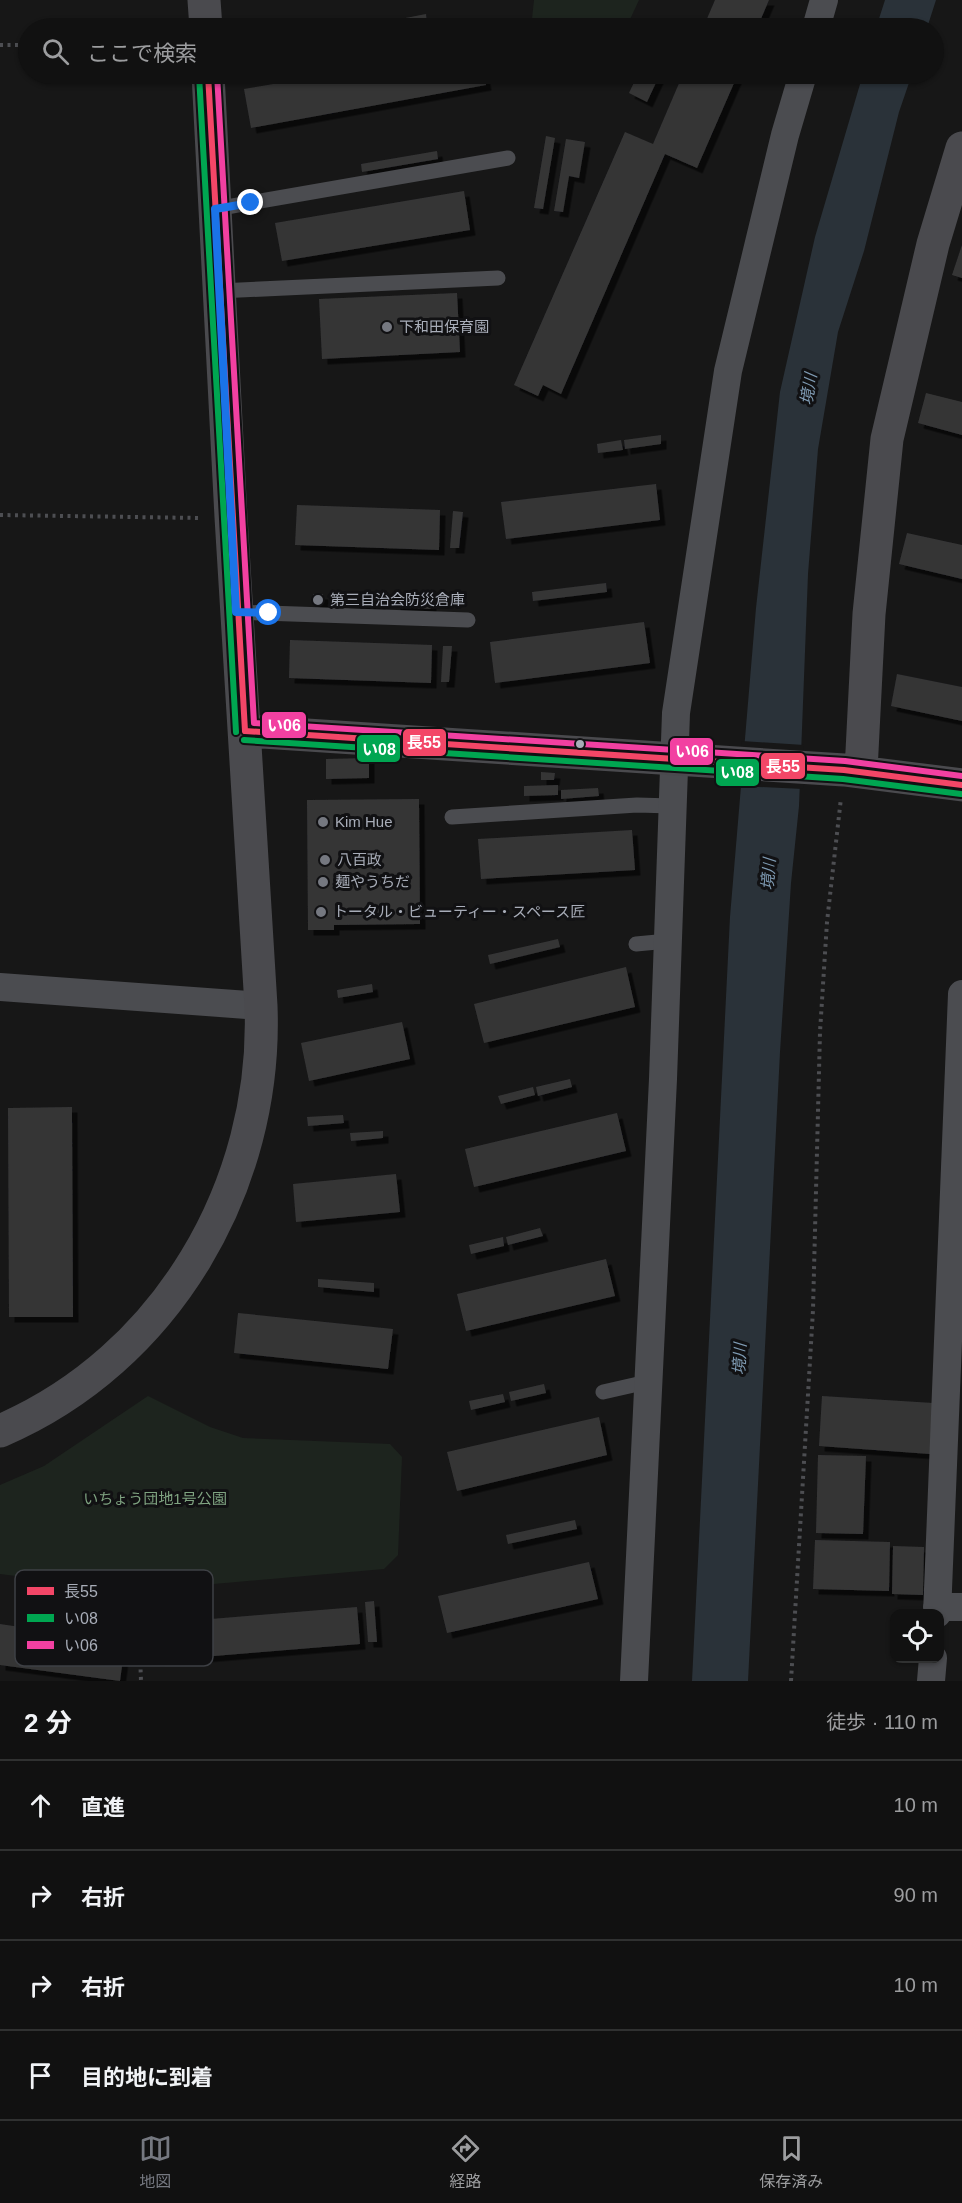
<!DOCTYPE html>
<html lang="ja">
<meta charset="utf-8">
<style>
:root{--surface:#111;--page:#1e1f1f;--text:#f1f3f6;--muted:#9c9d9f;--line:#303131;--accent:#757880}
body{margin:0;font-family:Helvetica,"Noto Sans JP",sans-serif;background:var(--page);color:var(--text)}
.controls{position:absolute;right:18px;bottom:18px;display:grid;overflow:hidden;border-radius:12px;box-shadow:0 2px 4px #0004}
.controls button{width:54px;height:54px;display:grid;place-items:center;padding:0;border:0;border-bottom:2px solid var(--line);background:var(--surface);color:var(--text);font:30px sans-serif}
.stop{position:absolute;width:18px;height:18px;margin:-14px;border:4px solid #1a73e8;border-radius:50%;background:#fff}
.stop.end{background:#1a73e8;border-color:#fff;box-shadow:0 2px 6px #0008}
.list{margin:0;padding:0;list-style:none}
h2{display:flex;justify-content:space-between;align-items:center;height:78px;margin:0;padding:0 24px;font-size:26px}
h2 small{font-size:20px;font-weight:400;color:var(--muted)}
.list li{display:grid;grid-template-columns:39px 1fr auto;gap:18px;align-items:center;box-sizing:border-box;height:90px;padding:0 24px;border-top:2px solid var(--line)}
.list b{display:block;font-size:22px;white-space:nowrap}
.list em{font-size:20px;font-style:normal;color:var(--muted)}
.icon{flex:none;width:33px;height:33px;fill:none;stroke:currentColor;stroke-width:2;stroke-linecap:round;stroke-linejoin:round}
.map{position:relative;flex:none;width:962px;height:1681px;overflow:hidden}
.search{position:absolute;background:var(--surface);box-shadow:0 2px 4px #0004;left:18px;right:18px;top:18px;height:66px;display:flex;align-items:center;gap:15px;box-sizing:border-box;padding:0 21px;border-radius:33px;color:var(--muted);font-size:22px}
.sheet{height:438px;background:var(--surface)}
nav{display:flex;justify-content:space-around;align-items:center;box-sizing:border-box;height:84px;border-top:2px solid var(--line);background:var(--surface);font-size:16px;color:var(--muted)}
nav a{display:grid;justify-items:center;gap:3px}
nav .on{color:var(--accent)}
.map>svg:first-child{display:block}
</style>
<div class="map">
<svg width="962" height="1681" viewBox="0 0 962 1681">
<defs>
<filter id="shadow"><feDropShadow dx="5.5" dy="5.5" stdDeviation="0" flood-color="#0009"/></filter>
</defs>
<rect width="100%" height="100%" fill="#171717"/>
<!-- green -->
<path fill="#1d241e" d="M534,0h105l-13,28h-95z
M148,1396l62,31 33,11 147,6 12,13 -4,98 -14,14 -249,22 -135,-17v-89l44,-19z"/>
<!-- water -->
<path fill="#2a3239" d="M885,0h51l-9,28h-51z
M863,74h49l-13,38 -35,139 -26,81 -20,117 -10,125 -9,232 -8,77 -11,169 -32,629h-56l38,-764 26,-309 24,-216 35,-155z"/>
<!-- pier -->
<path fill="#171717" d="M742,741l62,4 -1,44 -65,-3z"/>
<!-- building -->
<path fill="#353536" filter="url(#shadow)" d="M715,0h54l-12,28h-54z
M426,14l1,9 -34,5h-39z
M332,74h152l2,11 -235,43 -7,-39z
M638,74h22l-13,28 -18,-9z
M683,74h55l-41,94 -32,-14 -104,240 -18,-9 -5,11 -24,-11 111,-253 28,12z
M546,136l9,2 -12,71 -9,-1z
M566,139l19,3 -6,36 -10,-2 -6,36 -9,-1z
M437,151l1,8 -76,13 -1,-8z
M464,191l6,39 -188,31 -7,-38z
M962,245v33l-10,-3z
M457,293l3,59 -138,7 -3,-60z
M926,393l36,9v33l-44,-12z
M661,435v9l-36,5 -1,-9z
M621,440l2,10 -25,3 -1,-9z
M656,484l4,36 -154,19 -5,-37z
M297,505l143,5 -1,40 -144,-5z
M453,511l10,1 -4,36h-9z
M907,533l55,12v34l-63,-15z
M606,583l1,9 -74,9 -1,-9z
M313,594h10v11h-9z
M344,597l36,1v8l-36,-1z
M395,599l36,1v9l-36,-2z
M644,622l6,41 -155,20 -5,-41z
M290,640l142,5 -1,38 -142,-5z
M443,646h9l-3,36h-8z
M897,674l65,13v34l-71,-15z
M369,758v20l-43,1v-20z
M541,772l14,1 -1,7h-13z
M558,785v10l-34,1v-10z
M598,788l1,8 -38,3v-9z
M419,799l1,125 -86,1v5h-26l-1,-130z
M632,830l3,40 -154,9 -3,-40z
M558,939l2,8 -70,17 -2,-9z
M626,967l9,40 -151,36 -10,-39z
M372,984l1,8 -35,6 -1,-8z
M402,1022l8,37 -101,22 -8,-38z
M570,1079l2,8 -34,9 -2,-9z
M533,1087l2,8 -34,9 -3,-8z
M72,1107l1,210h-64l-1,-209z
M617,1113l9,38 -152,36 -9,-38z
M343,1115l1,8 -36,3 -1,-9z
M383,1131v7l-32,3 -1,-8z
M396,1174l4,38 -104,10 -3,-38z
M540,1228l3,8 -35,9 -2,-8z
M503,1237l1,9 -33,8 -2,-9z
M606,1259l9,37 -149,35 -9,-37z
M318,1279l56,4v9l-56,-5z
M238,1313l155,16 -5,40 -154,-16z
M544,1384l2,9 -35,8 -2,-9z
M503,1394l2,8 -34,8 -2,-9z
M822,1396l111,7 -3,51 -111,-8z
M599,1417l8,38 -150,36 -10,-39z
M818,1455l48,1 -3,78 -47,-1z
M575,1520l2,9 -69,15 -2,-9z
M815,1540l75,2 -1,49 -76,-2z
M893,1546l31,1 -1,48 -31,-1z
M589,1562l9,37 -151,34 -9,-37z
M374,1601l3,41h-9l-3,-40z
M357,1607l3,37 -206,17 -3,-37z
M0,1624l125,19 -5,38 -120,-16z"/>
<g fill="none" stroke-linecap="round" stroke-linejoin="round">
<!-- path -->
<path stroke="#4d4e52" stroke-width="4" stroke-dasharray="3 4.5" stroke-linecap="butt" d="M0,45h28
M0,515l200,3
M138,1602l3,79
M791,1681l22,-371 7,-278 7,-110 14,-124"/>
<!-- lane -->
<path stroke="#4b4c50" stroke-width="15" d="M215,209l293,-51
M219,291l279,-13
M236,612l232,8
M452,817l185,-12 35,1
M636,944l32,-3
M603,1392l44,-10"/>
<!-- street -->
<path stroke="#4b4c50" stroke-width="28" d="M816,28l8,-28
M0,987l261,19
M937,1607h25
M937,1614l25,-620
M634,1681l29,-602 13,-366 52,-342 57,-236 18,-61
M931,1681l2,-23"/>
<!-- secondary -->
<path stroke="#4a4a4e" stroke-width="33" d="M204,0l2,28
M245,731l599,39 118,15
M861,771l8,-157 18,-175 46,-195 29,-96
M0,1431c166,-71 268,-245 261,-425l-30,-489 -23,-443"/>
<!-- bus-1 casing -->
<g stroke="#111113" stroke-width="10">
<path id="bus-1" d="M208,74l37,657
M245,731l599,39 118,15"/>
</g>
<!-- bus-2 casing -->
<g stroke="#111113" stroke-width="10">
<path id="bus-2" d="M199,75l37,657
M244,740l599,39 118,15"/>
</g>
<!-- bus-3 casing -->
<g stroke="#111113" stroke-width="10">
<path id="bus-3" d="M217,74l37,649 591,38 117,15"/>
</g>
<!-- bus-1 -->
<use href="#bus-1" stroke="#f34667" stroke-width="6"/>
<!-- bus-2 -->
<use href="#bus-2" stroke="#00a651" stroke-width="6"/>
<!-- bus-3 -->
<use href="#bus-3" stroke="#f240a1" stroke-width="6"/>
</g>
<g fill="none" stroke-linecap="round" stroke-linejoin="round">
<!-- route -->
<path stroke="#1a73e8" stroke-width="8" d="M251,203l-36,6 21,403 33,1"/>
</g>
<!-- markers -->
<g fill="#757880" stroke="#111113" stroke-width="2">
<circle cx="387" cy="327" r="6"/>
<circle cx="318" cy="600" r="6"/>
<circle cx="323" cy="822" r="6"/>
<circle cx="325" cy="860" r="6"/>
<circle cx="323" cy="882" r="6"/>
<circle cx="321" cy="912" r="6"/>
</g>
<circle fill="#a8adb8" stroke="#111113" stroke-width="2" cx="580" cy="744" r="5"/>
<g text-anchor="middle" stroke-width="6" stroke-linejoin="round" paint-order="stroke">
<!-- poi labels -->
<g font-size="15" fill="#a8adb8" stroke="#111113" text-anchor="start">
<text x="399" y="332">下和田保育園</text>
<text x="330" y="605">第三自治会防災倉庫</text>
<text x="335" y="827">Kim Hue</text>
<text x="337" y="865">八百政</text>
<text x="335" y="887">麺やうちだ</text>
<text x="333" y="917">トータル・ビューティー・スペース匠</text>
</g>
<!-- park labels -->
<g font-size="15" fill="#7fa381" stroke="#111113">
<text x="155" y="1504">いちょう団地1号公園</text>
</g>
<!-- water labels -->
<g font-size="16" font-style="italic" fill="#7f9bb3" stroke="#111113">
<text transform="translate(808 389) rotate(-81)" y="6">境川</text>
<text transform="translate(768 874) rotate(-86)" y="6">境川</text>
<text transform="translate(739 1359) rotate(-87)" y="6">境川</text>
</g>
</g>
<!-- legend -->
<rect x="15" y="1570" width="198" height="96" rx="9" fill="#111113" stroke="#3e4045" stroke-width="1.5"/>
<rect x="27" y="1587" width="27" height="8" fill="#f34667"/>
<rect x="27" y="1614" width="27" height="8" fill="#00a651"/>
<rect x="27" y="1641" width="27" height="8" fill="#f240a1"/>
<g font-size="16" fill="#a8adb8">
<text x="64" y="1597">長55</text>
<text x="64" y="1624">い08</text>
<text x="64" y="1651">い06</text>
</g>
<g stroke="#111113" stroke-width="2">
<rect x="261" y="711" width="46" height="28" rx="6" fill="#f240a1"/>
<rect x="402" y="728" width="45" height="29" rx="6" fill="#f34667"/>
<rect x="356" y="734" width="45" height="29" rx="6" fill="#00a651"/>
<rect x="669" y="737" width="45" height="29" rx="6" fill="#f240a1"/>
<rect x="760" y="752" width="46" height="28" rx="6" fill="#f34667"/>
<rect x="715" y="758" width="45" height="29" rx="6" fill="#00a651"/>
</g>
<g font-size="16" text-anchor="middle" font-weight="bold" fill="#fff">
<text x="284" y="731">い06</text>
<text x="424" y="748">長55</text>
<text x="379" y="755">い08</text>
<text x="692" y="757">い06</text>
<text x="783" y="772">長55</text>
<text x="737" y="778">い08</text>
</g>
</svg>
<div class="controls">
<button><svg class="icon" aria-label="locate" viewBox="0 0 24 24"><circle cx="12" cy="12" r="6"/><path d="M12 2v4M12 18v4M2 12h4M18 12h4"/></svg></button>
</div>
<div class="stop" style="left:269px;top:613px"></div>
<div class="stop end" style="left:251px;top:203px"></div>
<div class="search"><svg class="icon" aria-label="search" viewBox="0 0 24 24"><circle cx="10" cy="10" r="6"/><path d="M15 15l6 6"/></svg>ここで検索</div>
</div>
<section class="sheet">
<h2>2 分<small>徒歩 · 110 m</small></h2>
<ul class="list">
<li><svg class="icon" aria-label="ahead" viewBox="0 0 24 24"><path d="M12 20V5M6 11l6-6 6 6"/></svg><div><b>直進</b></div><em>10 m</em></li>
<li><svg class="icon" aria-label="right" viewBox="0 0 24 24"><path d="M7 20v-9h11M14 6l5 5-5 5"/></svg><div><b>右折</b></div><em>90 m</em></li>
<li><svg class="icon" aria-label="right" viewBox="0 0 24 24"><path d="M7 20v-9h11M14 6l5 5-5 5"/></svg><div><b>右折</b></div><em>10 m</em></li>
<li><svg class="icon" aria-label="arrive" viewBox="0 0 24 24"><path d="M6 21V4h12l-3 4 3 4H6"/></svg><div><b>目的地に到着</b></div></li>
</ul>
</section>
<nav>
<a class="on"><svg class="icon" aria-label="map" viewBox="0 0 24 24"><path d="M3 6l6-2 6 2 6-2v14l-6 2-6-2-6 2zM9 4v14M15 6v14"/></svg>地図</a>
<a><svg class="icon" aria-label="directions" viewBox="0 0 24 24"><path d="M12 3l9 9-9 9-9-9zM9 14v-3h6M13 9l2 2-2 2"/></svg>経路</a>
<a><svg class="icon" aria-label="saved" viewBox="0 0 24 24"><path d="M7 4h10v16l-5-4-5 4z"/></svg>保存済み</a>
</nav>
